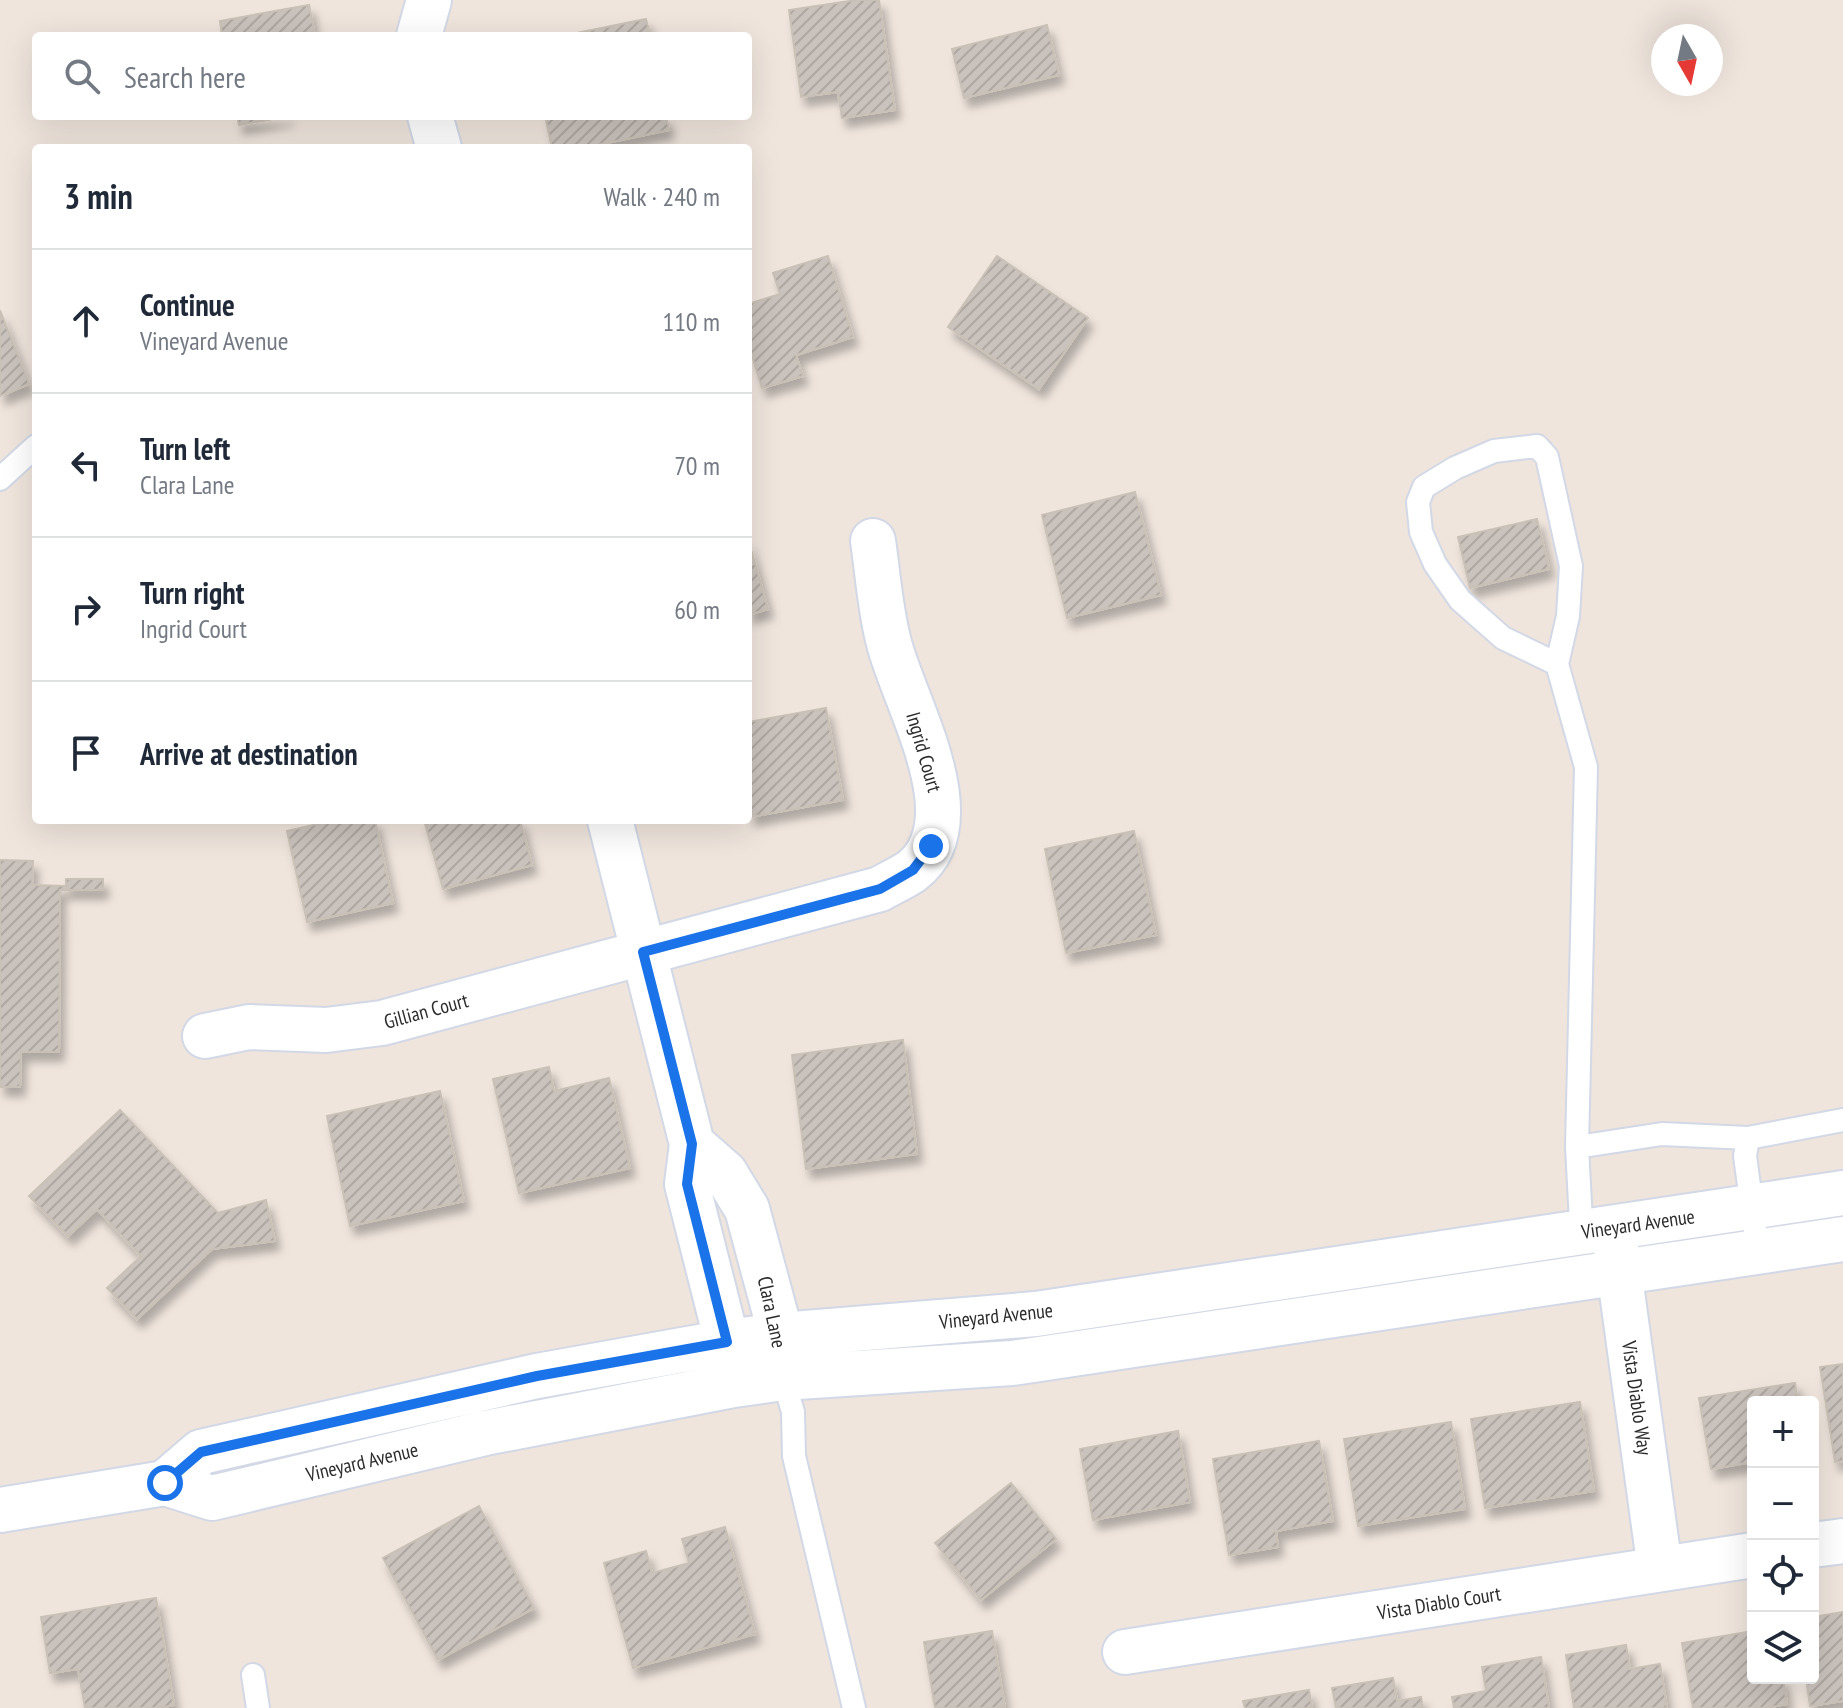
<!DOCTYPE html>
<meta charset="utf-8">
<style>
:root{--surface:#fff;--page:#f2f2f3;--text:#1f2937;--muted:#747a83;--line:#e0e1e3}
body{margin:0;font-family:"PT Sans Narrow",sans-serif;background:var(--page);color:var(--text)}
.controls{position:absolute;right:24px;bottom:24px;display:grid;overflow:hidden;border-radius:8px;box-shadow:0 8px 32px #0002}
.controls button{width:72px;height:72px;display:grid;place-items:center;padding:0;border:0;border-bottom:2px solid var(--line);background:var(--surface);color:var(--text);font:40px sans-serif}
.compass{position:absolute;left:1651px;top:24px;width:72px;height:72px;border-radius:50%;background:var(--surface);box-shadow:0 8px 32px #0002;rotate:171deg}
.stop{position:absolute;width:24px;height:24px;margin:-18px;border:6px solid #1a73e8;border-radius:50%;background:#fff}
.stop.end{background:#1a73e8;border-color:#fff;box-shadow:0 2px 8px #0008}
.list{margin:0;padding:0;list-style:none}
h2{display:flex;justify-content:space-between;align-items:center;height:104px;margin:0;padding:0 32px;font-size:34px}
h2 small{font-size:26px;font-weight:400;color:var(--muted)}
.list li{display:grid;grid-template-columns:52px 1fr auto;gap:24px;align-items:center;box-sizing:border-box;height:144px;padding:0 32px;border-top:2px solid var(--line)}
.list b{display:block;font-size:30px;white-space:nowrap}
.list p{margin:0;font-size:26px;white-space:nowrap;color:var(--muted)}
.list em{font-size:26px;font-style:normal;color:var(--muted)}
.icon{flex:none;width:44px;height:44px;fill:none;stroke:currentColor;stroke-width:2;stroke-linecap:round;stroke-linejoin:round}
.map{position:relative;flex:none;width:1843px;height:1708px;overflow:hidden}
.search{position:absolute;background:var(--surface);box-shadow:0 8px 32px #0002;left:32px;top:32px;width:720px;height:88px;display:flex;align-items:center;gap:20px;box-sizing:border-box;padding:0 28px;border-radius:8px;color:var(--muted);font-size:30px}
.panel{position:absolute;background:var(--surface);box-shadow:0 8px 32px #0002;left:32px;top:144px;width:720px;height:680px;border-radius:8px}
.map>svg:first-child{display:block}
</style>
<div class="map">
<svg width="1843" height="1708" viewBox="0 0 1843 1708">
<defs>
<pattern id="building-hatch" width="6" height="6" patternUnits="userSpaceOnUse" patternTransform="scale(2)"><rect width="6" height="6" fill="#cac2bc"/><path d="M-1 1l2-2M0 6l6-6M5 7l2-2" fill="none" stroke="#aea7a2"/></pattern>
<filter id="shadow"><feDropShadow dx="5" dy="9" stdDeviation="4" flood-color="#0004"/></filter>
</defs>
<rect width="100%" height="100%" fill="#efe5dd"/>
<!-- building -->
<path fill="url(#building-hatch)" stroke="#cac1b6" stroke-width="2" filter="url(#shadow)" d="M856,0h23l16,110 -53,8 -4,-26 -37,5 -12,-87z
M309,5l6,31h-93l-2,-15z
M646,19l4,17h-88z
M1047,25l12,50 -95,23 -12,-49z
M237,116h53l-51,9z
M545,116h121l3,14 -86,18h-31z
M828,256l25,81 -57,18 7,21 -41,12 -14,-45v-39l32,-10 -7,-21z
M997,256l91,62 -49,71 -91,-62z
M0,310l29,74 -29,12z
M1135,492l26,103 -94,23 -25,-103z
M1537,519l12,50 -79,19 -12,-51z
M748,539l20,70 -20,6z
M826,708l17,92 -93,17 -2,-95z
M335,820h40l18,83 -86,19 -20,-91z
M424,820h96l12,45 -89,24z
M1134,831l22,104 -90,18 -21,-104z
M0,860l33,1 -1,24 34,1v-7h37v11h-43l-1,162h-38l-1,35h-20z
M903,1040l14,114 -111,15 -14,-114z
M549,1067l5,24 55,-13 21,90 -111,25 -26,-114z
M440,1091l24,110 -114,25 -23,-110z
M120,1110l98,103 48,-13 9,41 -63,8 -75,70 -30,-31 34,-32 -44,-47 -29,27 -39,-40z
M1843,1364v97l-8,1 -15,-95z
M1795,1383l3,19h-45v60l-42,7 -12,-71z
M1580,1402l14,89 -109,17 -14,-89z
M1451,1422l14,87 -107,17 -14,-87z
M1178,1431l12,71 -97,18 -13,-71z
M1319,1441l14,80 -57,10 2,16 -49,8 -16,-96z
M1011,1483l45,56 -75,61 -46,-57z
M479,1506l55,102 -96,52 -55,-102z
M725,1527l30,107 -122,34 -29,-105 42,-12 6,22 37,-10 -7,-24z
M156,1598l18,107 -15,3h-74l-7,-39 -28,4 -9,-56z
M1843,1612v89l-33,5 -4,-28h7v-61z
M992,1631l13,77h-70l-11,-66z
M1753,1631v47h30l4,26 -21,4h-73l-11,-65z
M1626,1645l4,24 30,-5 7,44h-93l-8,-53z
M1541,1657l8,51h-95l-2,-11 34,-6 -4,-24z
M1393,1678l4,23 24,-4 2,11h-87l-4,-20z
M1309,1690l3,18h-67l-2,-7z"/>
<g fill="none" stroke-linecap="round" stroke-linejoin="round">
<!-- lane casing -->
<g stroke="#d2d8e5" stroke-width="26">
<path id="lane" d="M0,479l36,-33
M1557,664l-54,-26 -43,-38 -25,-36 -14,-32 -3,-30 6,-15 31,-19 39,-17 43,-5 10,11 24,109 -3,50 -11,48 29,103 -9,380
M1582,1241l-5,-94 85,-13 86,4
M1758,1252l-13,-96 3,-18 95,-18
M783,1378l10,34 1,44 60,252
M253,1675l5,33"/>
</g>
<!-- street casing -->
<g stroke="#d2d8e5" stroke-width="48">
<path id="street" d="M419,36l10,-36
M430,116l9,32
M610,820l82,324 -5,40 40,158 30,19
M205,1036l44,-9 77,3 56,-7 498,-134c10,-6 22,-11 32,-18 64,-50 -8,-168 -23,-228 -9,-33 -11,-69 -16,-102
M692,1144l33,29 22,36 34,126 2,36
M1614,1234l46,335
M1813,1545l30,-4
M1125,1652l628,-97"/>
</g>
<!-- secondary casing -->
<g stroke="#d2d8e5" stroke-width="48">
<path id="secondary" d="M165,1483l36,-31 336,-76 190,-34 54,-7 255,-21 807,-121
M0,1510l165,-27 47,15 273,-65 249,-48 49,-7 229,-15 831,-124"/>
</g>
<!-- lane -->
<use href="#lane" stroke="#fff" stroke-width="22"/>
<!-- street -->
<use href="#street" stroke="#fff" stroke-width="44"/>
<!-- secondary -->
<use href="#secondary" stroke="#fff" stroke-width="44"/>
</g>
<g fill="none" stroke-linecap="round" stroke-linejoin="round">
<!-- route -->
<path stroke="#1a73e8" stroke-width="10" d="M165,1483l36,-31 336,-76 190,-34 -40,-158 5,-40 -49,-192 237,-63 33,-19 18,-24"/>
</g>
<g text-anchor="middle" stroke-width="8" stroke-linejoin="round" paint-order="stroke">
<!-- street labels -->
<g font-size="20" fill="#2c2c2c" stroke="#fff">
<text transform="translate(924 752) rotate(74)" y="7">Ingrid Court</text>
<text transform="translate(426 1011) rotate(-15)" y="7">Gillian Court</text>
<text transform="translate(1638 1224) rotate(-8)" y="7">Vineyard Avenue</text>
<text transform="translate(772 1312) rotate(78)" y="7">Clara Lane</text>
<text transform="translate(996 1316) rotate(-6)" y="7">Vineyard Avenue</text>
<text transform="translate(1637 1398) rotate(82)" y="7">Vista Diablo Way</text>
<text transform="translate(362 1462) rotate(-13)" y="7">Vineyard Avenue</text>
<text transform="translate(1439 1603) rotate(-9)" y="7">Vista Diablo Court</text>
</g>
</g>
</svg>
<div class="controls">
<button>+</button>
<button>−</button>
<button><svg class="icon" aria-label="locate" viewBox="0 0 24 24"><circle cx="12" cy="12" r="6"/><path d="M12 2v4M12 18v4M2 12h4M18 12h4"/></svg></button>
<button><svg class="icon" aria-label="layers" viewBox="0 0 24 24"><path d="M12 4l9 5-9 5-9-5zM3 14l9 5 9-5"/></svg></button>
</div>
<svg class="compass" viewBox="-18 -18 36 36"><path d="M0-13l5 13h-10z" fill="#e53935"/><path d="M0 13l5-13h-10z" fill="#747a83"/></svg>
<div class="stop" style="left:165px;top:1483px"></div>
<div class="stop end" style="left:931px;top:846px"></div>
<div class="search"><svg class="icon" aria-label="search" viewBox="0 0 24 24"><circle cx="10" cy="10" r="6"/><path d="M15 15l6 6"/></svg>Search here</div>
<section class="panel">
<h2>3 min<small>Walk · 240 m</small></h2>
<ul class="list">
<li><svg class="icon" aria-label="ahead" viewBox="0 0 24 24"><path d="M12 20V5M6 11l6-6 6 6"/></svg><div><b>Continue</b><p>Vineyard Avenue</p></div><em>110 m</em></li>
<li><svg class="icon" aria-label="left" viewBox="0 0 24 24"><path d="M17 20v-9H6M10 6l-5 5 5 5"/></svg><div><b>Turn left</b><p>Clara Lane</p></div><em>70 m</em></li>
<li><svg class="icon" aria-label="right" viewBox="0 0 24 24"><path d="M7 20v-9h11M14 6l5 5-5 5"/></svg><div><b>Turn right</b><p>Ingrid Court</p></div><em>60 m</em></li>
<li><svg class="icon" aria-label="arrive" viewBox="0 0 24 24"><path d="M6 21V4h12l-3 4 3 4H6"/></svg><div><b>Arrive at destination</b></div></li>
</ul>
</section>
</div>
